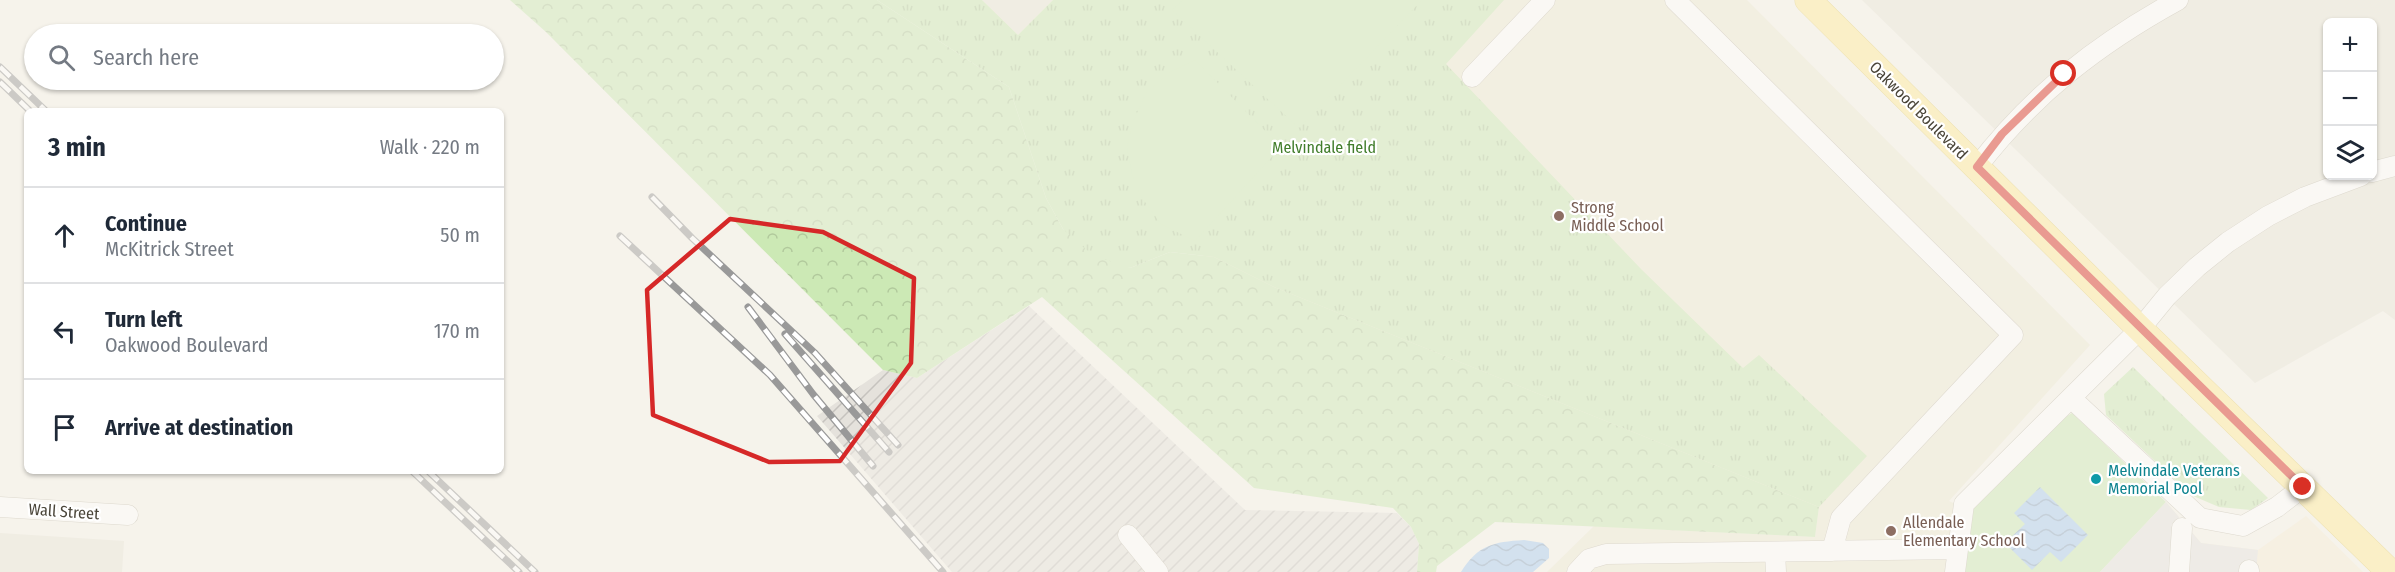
<!DOCTYPE html>
<meta charset="utf-8">
<style>
:root{--surface:#fff;--page:#f2f2f3;--text:#1f2937;--muted:#747a83;--line:#e0e1e3}
body{margin:0;font-family:"Fira Sans Condensed",sans-serif;background:var(--page);color:var(--text)}
.controls{position:absolute;right:18px;top:18px;display:grid;overflow:hidden;border-radius:9px;box-shadow:0 2px 4px #0004}
.controls button{width:54px;height:54px;display:grid;place-items:center;padding:0;border:0;border-bottom:2px solid var(--line);background:var(--surface);color:var(--text);font:30px sans-serif}
.stop{position:absolute;width:18px;height:18px;margin:-14px;border:4px solid #d93025;border-radius:50%;background:#fff}
.stop.end{background:#d93025;border-color:#fff;box-shadow:0 2px 6px #0008}
.list{margin:0;padding:0;list-style:none}
h2{display:flex;justify-content:space-between;align-items:center;height:78px;margin:0;padding:0 24px;font-size:26px}
h2 small{font-size:20px;font-weight:400;color:var(--muted)}
.list li{display:grid;grid-template-columns:39px 1fr auto;gap:18px;align-items:center;box-sizing:border-box;height:96px;padding:0 24px;border-top:2px solid var(--line)}
.list b{display:block;font-size:22px;white-space:nowrap}
.list p{margin:0;font-size:20px;white-space:nowrap;color:var(--muted)}
.list em{font-size:20px;font-style:normal;color:var(--muted)}
.icon{flex:none;width:33px;height:33px;fill:none;stroke:currentColor;stroke-width:2;stroke-linecap:round;stroke-linejoin:round}
.map{position:relative;flex:none;width:2395px;height:572px;overflow:hidden}
.search{position:absolute;background:var(--surface);box-shadow:0 2px 4px #0004;left:24px;top:24px;width:480px;height:66px;display:flex;align-items:center;gap:15px;box-sizing:border-box;padding:0 21px;border-radius:33px;color:var(--muted);font-size:22px}
.panel{position:absolute;background:var(--surface);box-shadow:0 2px 4px #0004;left:24px;top:108px;width:480px;height:366px;border-radius:9px}
.map>svg:first-child{display:block}
</style>
<div class="map">
<svg width="2395" height="572" viewBox="0 0 2395 572">
<defs>
<pattern id="industrial-furrows" width="10" height="10" patternUnits="userSpaceOnUse" patternTransform="scale(1.5)"><rect width="10" height="10" fill="#e5e2dc"/><path d="M-1 1l2-2M0 10L10 0M9 11l2-2" fill="none" stroke="#c6c3be"/></pattern>
<pattern id="forest-crowns" width="20" height="18" patternUnits="userSpaceOnUse" patternTransform="scale(1.5)"><rect width="20" height="18" fill="#cce9b5"/><path d="M2 6a3 3 0 1 1 6 0M12 15a3 3 0 1 1 6 0" fill="none" stroke="#b1c99c"/></pattern>
<pattern id="park-tufts" width="24" height="20" patternUnits="userSpaceOnUse" patternTransform="scale(1.5)"><rect width="24" height="20" fill="#cce9b5"/><path d="M3 7l-1-3M5 7V3M7 7l1-3M15 17l-1-3M17 17v-4M19 17l1-3" fill="none" stroke="#b1c99c"/></pattern>
<pattern id="water-waves" width="16" height="10" patternUnits="userSpaceOnUse" patternTransform="scale(1.5)"><rect width="16" height="10" fill="#a9ccf1"/><path d="M0 5q4-4 8 0t8 0" fill="none" stroke="#8ca7c4"/></pattern>
</defs>
<rect width="100%" height="100%" fill="#f5f3eb"/>
<!-- residential -->
<path fill="#e9e6d9" fill-rule="evenodd" d="M982,0h71l-35,35z
M1862,0h533v320l-12,-9 -128,72zM2328,22h44v154h-44z
M0,533l124,8 -2,31h-122z"/>
<!-- commercial -->
<path fill="#f6edd7" d="M2166,502l35,41 57,7 48,-34 57,56h-263z"/>
<!-- industrial -->
<path fill="url(#industrial-furrows)" d="M1029,306l216,204 152,3 14,14 8,17 -2,28h-465l-135,-156 66,-46 34,8z"/>
<!-- education -->
<path fill="#eeead5" d="M909,0h73l36,35 35,-35h694l343,345 -141,156 18,9 -2,62h-418l47,-46 221,11 4,-30 -458,-114z"/>
<!-- forest -->
<path fill="url(#forest-crowns)" d="M510,0h367l132,87 37,111 17,31 67,39 40,-16 44,5 60,30 545,220 -4,30 -320,-15 -58,44 -1,6h-19l2,-28 -8,-17 -18,-19 -139,-20 -212,-191 -125,81 -34,-8 -337,-338z"/>
<!-- park -->
<path fill="url(#park-tufts)" d="M877,0h105l36,35 35,-35h451l-58,64 195,205 102,99 16,-13 108,101 -48,51 -545,-220 -60,-30 -44,-5 -40,16 -38,-13 -29,-26 -17,-31 -37,-111z
M2133,367l135,131 -17,12 -32,-3 -28,-12 -85,-80 -2,-21z"/>
<!-- garden -->
<path fill="#cce9b5" d="M1183,0h238v1l-122,127 -127,-118z
M1195,60l86,87 -86,94 -34,-17 -21,-29 -8,-21 -5,-26 5,-24 14,-31 24,-21z
M2072,413l94,89 -66,70h-135l2,-62 6,-1 81,-85z"/>
<!-- parking -->
<path fill="#e4e3df" d="M2166,502l35,41 57,7 -2,22h-156z"/>
<!-- water -->
<path fill="url(#water-waves)" d="M2040,487l48,48 -27,27 -11,-10 -18,18 -27,-27 20,-19 -11,-11z
M1524,540l19,3 6,6v9l-16,14h-72c17,-27 32,-30 63,-32z"/>
<g fill="none" stroke-linecap="round" stroke-linejoin="round">
<!-- minor casing -->
<g stroke="#c1bcad" stroke-width="21">
<path id="minor" d="M1675,0l338,335 -172,183 -9,33
M1472,77l73,-77
M1977,167c56,-73 121,-123 201,-167
M2372,172l23,-6
M2071,398l129,120 43,8 34,-19 26,-20
M0,507l128,8
M1128,535l30,37
M1775,552l1,20
M1577,572l12,-13 17,-5 352,-5
M1955,572l9,-68 176,-175 27,-33 30,-29 31,-25 40,-26 37,-19 56,-21
M2179,572l3,-44
M2249,572v-2"/>
</g>
<!-- major casing -->
<g stroke="#e4cc6b" stroke-width="27">
<path id="major" d="M1808,0l332,329 250,243"/>
</g>
<!-- minor -->
<use href="#minor" stroke="#fff" stroke-width="20"/>
<!-- major -->
<use href="#major" stroke="#feec9c" stroke-width="26"/>
<!-- rail casing -->
<g stroke="#999" stroke-width="7">
<path id="rail" d="M0,67l46,44
M0,82l30,29
M652,197l40,41 123,115 83,92
M620,236l150,139 173,197
M748,307l65,87 60,72
M785,334l104,118
M412,471l107,101
M428,471l107,101"/>
</g>
<!-- rail -->
<use href="#rail" stroke="#fff" stroke-width="4.5" stroke-dasharray="14" stroke-linecap="butt"/>
</g>
<g fill="none" stroke-linecap="round" stroke-linejoin="round">
<!-- route -->
<path stroke="#d93025" stroke-width="8" d="M2064,74l-62,60 -25,33 326,320"/>
</g>
<!-- marked area -->
<path d="M0 0H2395V572H0ZM730,219l93,13 91,46 -3,85 -71,98 -71,1 -116,-47 -6,-125z" fill="#f5f3eb" fill-opacity=".55" fill-rule="evenodd"/>
<path fill="none" stroke="#d62828" stroke-width="4.5" stroke-linejoin="round" d="M730,219l93,13 91,46 -3,85 -71,98 -71,1 -116,-47 -6,-125z"/>
<!-- markers -->
<g fill="#8d6e63" stroke="#fff" stroke-width="2">
<circle cx="1559" cy="216" r="6"/>
<circle cx="1891" cy="531" r="6"/>
</g>
<circle fill="#0f9aa8" stroke="#fff" stroke-width="2" cx="2096" cy="479" r="6"/>
<g text-anchor="middle" stroke-width="4.5" stroke-linejoin="round" paint-order="stroke">
<!-- street labels -->
<g font-size="16" fill="#4a4539" stroke="#fff">
<text transform="translate(1919 110) rotate(45)" y="6">Oakwood Boulevard</text>
<text transform="translate(64 511) rotate(4)" y="6">Wall Street</text>
</g>
<!-- park labels -->
<g font-size="16" fill="#417d2b" stroke="#fff">
<text x="1324" y="153">Melvindale field</text>
</g>
<!-- education labels -->
<g font-size="16" fill="#785e54" stroke="#fff" text-anchor="start">
<text x="1571" y="213">Strong<tspan x="1571" dy="18">Middle School</tspan></text>
<text x="1903" y="528">Allendale<tspan x="1903" dy="18">Elementary School</tspan></text>
</g>
<!-- culture labels -->
<g font-size="16" fill="#0d838f" stroke="#fff" text-anchor="start">
<text x="2108" y="476">Melvindale Veterans<tspan x="2108" dy="18">Memorial Pool</tspan></text>
</g>
</g>
</svg>
<div class="controls">
<button>+</button>
<button>−</button>
<button><svg class="icon" aria-label="layers" viewBox="0 0 24 24"><path d="M12 4l9 5-9 5-9-5zM3 14l9 5 9-5"/></svg></button>
</div>
<div class="stop" style="left:2064px;top:74px"></div>
<div class="stop end" style="left:2303px;top:487px"></div>
<div class="search"><svg class="icon" aria-label="search" viewBox="0 0 24 24"><circle cx="10" cy="10" r="6"/><path d="M15 15l6 6"/></svg>Search here</div>
<section class="panel">
<h2>3 min<small>Walk · 220 m</small></h2>
<ul class="list">
<li><svg class="icon" aria-label="ahead" viewBox="0 0 24 24"><path d="M12 20V5M6 11l6-6 6 6"/></svg><div><b>Continue</b><p>McKitrick Street</p></div><em>50 m</em></li>
<li><svg class="icon" aria-label="left" viewBox="0 0 24 24"><path d="M17 20v-9H6M10 6l-5 5 5 5"/></svg><div><b>Turn left</b><p>Oakwood Boulevard</p></div><em>170 m</em></li>
<li><svg class="icon" aria-label="arrive" viewBox="0 0 24 24"><path d="M6 21V4h12l-3 4 3 4H6"/></svg><div><b>Arrive at destination</b></div></li>
</ul>
</section>
</div>
